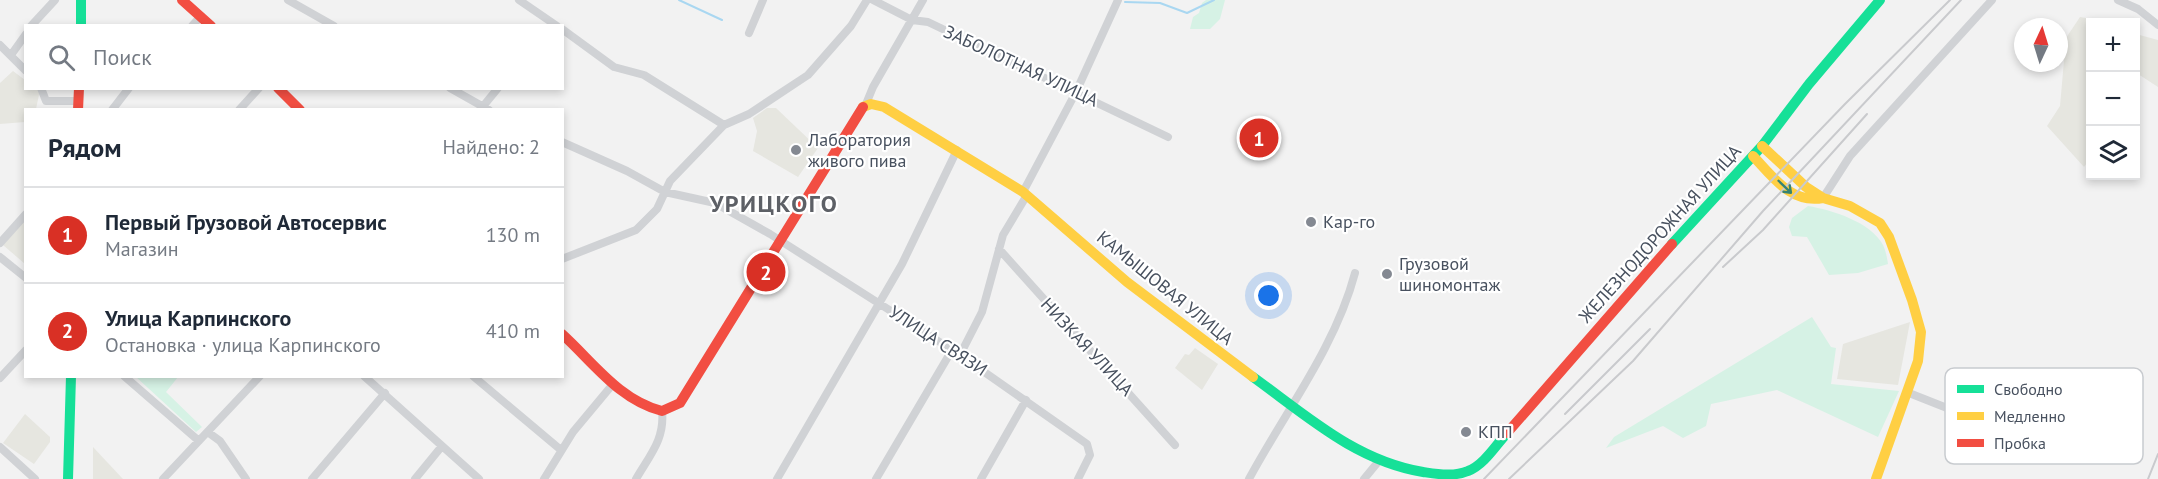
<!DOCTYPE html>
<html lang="ru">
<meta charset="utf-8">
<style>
:root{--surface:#fff;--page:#f2f2f3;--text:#1f2937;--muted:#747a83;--line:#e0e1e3;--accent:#d93025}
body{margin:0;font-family:"PT Sans",sans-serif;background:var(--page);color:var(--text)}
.controls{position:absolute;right:18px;top:18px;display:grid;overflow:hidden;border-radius:0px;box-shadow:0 3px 9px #0003}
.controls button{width:54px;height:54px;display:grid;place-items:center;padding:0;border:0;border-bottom:2px solid var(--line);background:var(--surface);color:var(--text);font:30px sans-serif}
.compass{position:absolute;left:2014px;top:18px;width:54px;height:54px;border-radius:50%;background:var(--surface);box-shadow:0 3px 9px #0003;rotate:4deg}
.you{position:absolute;left:1269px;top:296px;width:21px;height:21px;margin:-15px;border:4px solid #fff;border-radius:50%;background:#1a73e8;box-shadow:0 0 0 9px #1a73e833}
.badge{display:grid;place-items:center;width:39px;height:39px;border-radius:50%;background:var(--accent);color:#fff;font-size:20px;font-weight:700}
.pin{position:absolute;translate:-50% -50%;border:3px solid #fff;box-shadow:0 2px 6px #0006}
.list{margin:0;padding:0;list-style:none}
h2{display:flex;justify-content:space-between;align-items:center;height:78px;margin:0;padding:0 24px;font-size:26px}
h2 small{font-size:20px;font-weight:400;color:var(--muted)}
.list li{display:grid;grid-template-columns:39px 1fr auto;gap:18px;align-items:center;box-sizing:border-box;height:96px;padding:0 24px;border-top:2px solid var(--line)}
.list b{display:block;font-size:22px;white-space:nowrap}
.list p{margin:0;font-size:20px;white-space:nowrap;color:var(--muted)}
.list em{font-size:20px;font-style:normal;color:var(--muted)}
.icon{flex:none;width:33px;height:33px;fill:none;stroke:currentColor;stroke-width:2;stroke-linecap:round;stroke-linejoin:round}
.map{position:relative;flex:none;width:2158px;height:479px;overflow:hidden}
.search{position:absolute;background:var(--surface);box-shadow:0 3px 9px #0003;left:24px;top:24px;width:540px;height:66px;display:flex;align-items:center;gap:15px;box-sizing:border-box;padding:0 21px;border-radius:0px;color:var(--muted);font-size:22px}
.panel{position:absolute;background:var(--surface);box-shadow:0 3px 9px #0003;left:24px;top:108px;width:540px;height:270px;border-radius:0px}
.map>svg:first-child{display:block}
</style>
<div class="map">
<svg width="2158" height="479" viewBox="0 0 2158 479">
<rect width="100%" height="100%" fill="#f2f2f2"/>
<!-- commercial -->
<path fill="#e6e6e0" d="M2080,17l31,5h-21v137l-6,8 -37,-41 13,-20 6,-68z
M2136,34l22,6v47l-20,-13 -2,4z
M13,71l12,9 1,8 14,2 -4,19 -10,1 -1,12 -25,2v-41z
M767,108h9l42,40 -20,29 -45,-26 4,-20 -4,-13z
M25,219v45l-22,-19z
M1910,322l-12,63 -61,-6 6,-35z
M1195,348l23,16 -16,26 -27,-22 10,-14 4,1z
M25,414l25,23v5l-16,22 -31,-21z
M93,447l30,32h-30z"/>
<!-- green -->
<path fill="#d6f2e5" d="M1206,0h19l-5,19 -10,10h-20l3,-12 6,-4 3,-10z
M1808,206c24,4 63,16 75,39 3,6 4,13 5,19l-30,9 -29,2 -22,-38 -15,-1 -3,-9 3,-9z
M1812,317l19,30 5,1 -5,36 68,7 -21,46 -101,-47 -66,14 -5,22 -23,12 -20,-12 -57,22 8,-11z
M136,377h42l-12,15 36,35 -6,5z"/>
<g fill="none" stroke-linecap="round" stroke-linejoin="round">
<!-- stream -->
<path stroke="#a9d7f1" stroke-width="2" d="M679,0l43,20
M1125,2l35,1 27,10 27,-13"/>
<!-- street -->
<path stroke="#d0d2d5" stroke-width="8" d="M288,0l46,26
M519,0l38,26
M873,0l39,20 16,2 240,115
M2118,0l20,9 20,16
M31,26l24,-26
M192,26l9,-10
M562,29l52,38 30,8 80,50
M749,33l14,-33
M0,45l26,26
M11,55l15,-21
M41,88l5,13h33
M450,88l39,22
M866,104l7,-17 50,-87
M112,110l17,-22
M239,110l20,-22
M480,110l18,-22
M562,142l65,29 38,21 50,11 55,31 190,121 127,89 3,11 -12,24
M1023,192l53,-100 42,-92
M1823,198l27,-42 142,-156
M0,243l26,-29
M999,249l176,196
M0,257l26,21
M562,259l74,-29 21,-21 13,-28 54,-56 25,-11 59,-39 43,-49 16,-26
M960,355l22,-43 21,-77 24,-40
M124,376l75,65
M364,376l115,103
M473,376l88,74
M0,378l26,-28
M1909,393l129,51
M209,433l11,8 26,38
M0,447l35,32
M163,479l97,-103
M312,479l73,-86
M415,479l27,-33
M544,479l29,-47 40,-48
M636,479c14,-24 29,-40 26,-68
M777,479l125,-215 55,-114
M876,479l76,-129
M981,479l45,-79
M1249,479c36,-67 86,-131 106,-206
M1364,479l14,-17"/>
<!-- fast -->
<path stroke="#16e098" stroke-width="10" d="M81,0v26
M1672,244l90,-98 47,-62 71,-84
M1253,377c54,39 103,84 170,95 14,2 31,5 45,-1 16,-6 28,-26 39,-38
M68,479l3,-103"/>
<!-- slow -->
<path stroke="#ffcf43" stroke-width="10" d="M863,107l8,-3 13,3 139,85 104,90 126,95
M1762,146l44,41 17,11 27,8 30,17 9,14 23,63 9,32 -3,29 -42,118
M1753,156c20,21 38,48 70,42"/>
<!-- jam -->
<path stroke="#f24e42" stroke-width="10" d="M182,0l29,26
M278,88l22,22
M78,110l1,-22
M562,334c31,28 57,66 100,77l18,-8 183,-296
M1507,433l165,-189"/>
<!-- rail -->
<path stroke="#c9cacd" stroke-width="2" d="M1723,267l40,-37 104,-116
M1565,414l85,-85
M1484,479l361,-375 105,-104
M1509,479l124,-118 130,-150 198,-211
M2148,479l10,-25"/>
</g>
<!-- one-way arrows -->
<defs><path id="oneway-shaft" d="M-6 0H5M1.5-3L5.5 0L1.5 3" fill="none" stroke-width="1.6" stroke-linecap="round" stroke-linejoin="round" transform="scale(1.5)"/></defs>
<use stroke="#368373" href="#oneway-shaft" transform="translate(1785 187) rotate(44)"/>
<!-- markers -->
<g fill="#848992" stroke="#fff" stroke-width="2">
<circle cx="796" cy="150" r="6"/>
<circle cx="1311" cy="222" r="6"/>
<circle cx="1387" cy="274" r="6"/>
<circle cx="1466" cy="432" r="6"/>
</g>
<g text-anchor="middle" stroke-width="4.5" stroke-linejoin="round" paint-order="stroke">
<!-- street labels -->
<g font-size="18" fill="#48515f" stroke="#fff">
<text transform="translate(1021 66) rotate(25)" y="6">ЗАБОЛОТНАЯ УЛИЦА</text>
<text transform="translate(1660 234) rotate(-48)" y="6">ЖЕЛЕЗНОДОРОЖНАЯ УЛИЦА</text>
<text transform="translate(1165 288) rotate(39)" y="6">КАМЫШОВАЯ УЛИЦА</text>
<text transform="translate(938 341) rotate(33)" y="6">УЛИЦА СВЯЗИ</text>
<text transform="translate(1087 347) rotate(47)" y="6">НИЗКАЯ УЛИЦА</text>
</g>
<!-- poi labels -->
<g font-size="18" fill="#48515f" stroke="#fff" text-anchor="start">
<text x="808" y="146">Лаборатория<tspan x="808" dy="21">живого пива</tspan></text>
<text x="1323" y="228">Кар-го</text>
<text x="1399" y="270">Грузовой<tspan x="1399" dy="21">шиномонтаж</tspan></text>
<text x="1478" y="438">КПП</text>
</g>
<!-- district labels -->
<g font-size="24" font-weight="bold" letter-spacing="1.5" fill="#5d6066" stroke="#fff">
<text x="774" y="212">УРИЦКОГО</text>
</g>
</g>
<!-- legend -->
<rect x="1945" y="368" width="198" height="96" rx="9" fill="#fff" stroke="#c8cbcf" stroke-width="1.5"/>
<rect x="1957" y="385" width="27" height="8" fill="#16e098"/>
<rect x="1957" y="412" width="27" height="8" fill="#ffcf43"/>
<rect x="1957" y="439" width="27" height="8" fill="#f24e42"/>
<g font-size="16" fill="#48515f">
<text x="1994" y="395">Свободно</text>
<text x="1994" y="422">Медленно</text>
<text x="1994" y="449">Пробка</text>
</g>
</svg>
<div class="controls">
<button>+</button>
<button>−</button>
<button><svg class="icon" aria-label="layers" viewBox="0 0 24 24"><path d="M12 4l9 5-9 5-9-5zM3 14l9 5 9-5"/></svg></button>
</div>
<svg class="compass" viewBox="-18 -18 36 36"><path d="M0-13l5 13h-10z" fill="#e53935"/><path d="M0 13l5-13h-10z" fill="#747a83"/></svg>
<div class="you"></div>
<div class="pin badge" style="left:1259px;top:138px">1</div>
<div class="pin badge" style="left:766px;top:272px">2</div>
<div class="search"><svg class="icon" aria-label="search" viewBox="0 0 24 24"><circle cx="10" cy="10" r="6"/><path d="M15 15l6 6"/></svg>Поиск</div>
<section class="panel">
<h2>Рядом<small>Найдено: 2</small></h2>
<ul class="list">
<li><span class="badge">1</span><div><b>Первый Грузовой Автосервис</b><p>Магазин</p></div><em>130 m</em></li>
<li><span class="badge">2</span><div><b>Улица Карпинского</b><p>Остановка · улица Карпинского</p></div><em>410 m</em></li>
</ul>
</section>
</div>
